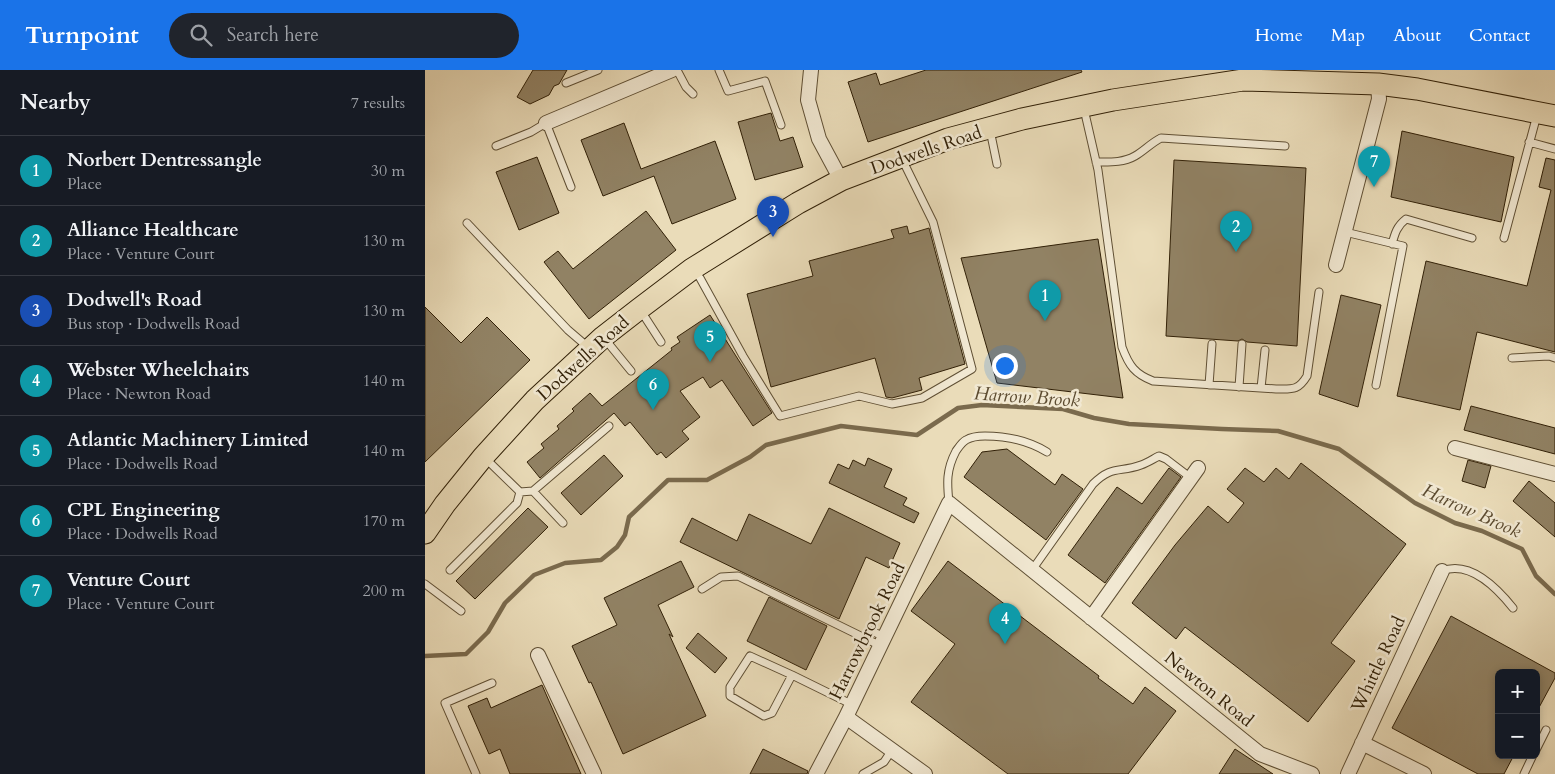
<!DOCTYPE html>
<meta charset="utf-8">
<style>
:root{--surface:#171b24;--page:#20242c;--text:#f1f3f6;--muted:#9ea1a6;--line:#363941;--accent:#1a73e8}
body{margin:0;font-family:Cardo,serif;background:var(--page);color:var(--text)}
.controls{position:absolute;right:15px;bottom:15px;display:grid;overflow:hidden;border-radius:8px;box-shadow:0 2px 8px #0003}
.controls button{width:45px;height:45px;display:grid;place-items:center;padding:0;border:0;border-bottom:1px solid var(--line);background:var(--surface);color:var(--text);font:25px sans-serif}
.you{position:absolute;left:579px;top:295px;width:18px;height:18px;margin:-12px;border:4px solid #fff;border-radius:50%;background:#1a73e8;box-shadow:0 0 0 8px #1a73e833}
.badge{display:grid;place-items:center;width:32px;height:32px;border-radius:50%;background:var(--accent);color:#fff;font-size:16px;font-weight:700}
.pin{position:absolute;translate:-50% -41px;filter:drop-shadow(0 1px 2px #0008)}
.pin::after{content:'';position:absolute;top:26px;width:18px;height:15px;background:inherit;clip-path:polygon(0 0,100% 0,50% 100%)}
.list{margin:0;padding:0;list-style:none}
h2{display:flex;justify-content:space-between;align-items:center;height:65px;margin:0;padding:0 20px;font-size:21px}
h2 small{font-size:16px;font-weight:400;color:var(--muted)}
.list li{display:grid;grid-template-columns:32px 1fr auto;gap:15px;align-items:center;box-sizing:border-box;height:70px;padding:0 20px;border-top:1px solid var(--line)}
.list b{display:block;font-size:19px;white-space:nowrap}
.list p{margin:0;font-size:16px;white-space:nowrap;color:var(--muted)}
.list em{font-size:16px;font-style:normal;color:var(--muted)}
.icon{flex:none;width:28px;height:28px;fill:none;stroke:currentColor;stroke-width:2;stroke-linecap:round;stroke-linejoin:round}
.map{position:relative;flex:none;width:1130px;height:704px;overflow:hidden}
header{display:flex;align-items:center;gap:30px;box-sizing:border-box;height:70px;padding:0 25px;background:var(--accent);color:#fff}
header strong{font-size:24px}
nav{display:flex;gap:28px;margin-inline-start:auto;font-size:18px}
.search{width:350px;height:45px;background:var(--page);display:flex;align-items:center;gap:12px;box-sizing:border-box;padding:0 18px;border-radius:28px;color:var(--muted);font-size:19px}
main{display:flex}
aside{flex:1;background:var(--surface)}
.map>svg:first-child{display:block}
</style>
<header>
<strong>Turnpoint</strong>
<div class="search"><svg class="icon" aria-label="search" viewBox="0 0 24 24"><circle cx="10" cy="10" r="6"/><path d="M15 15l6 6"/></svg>Search here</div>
<nav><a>Home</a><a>Map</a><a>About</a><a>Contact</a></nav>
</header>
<main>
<aside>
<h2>Nearby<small>7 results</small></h2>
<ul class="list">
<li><span class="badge" style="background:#0f9aa8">1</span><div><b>Norbert Dentressangle</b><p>Place</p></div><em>30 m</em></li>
<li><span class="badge" style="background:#0f9aa8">2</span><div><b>Alliance Healthcare</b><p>Place · Venture Court</p></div><em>130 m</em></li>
<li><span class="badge" style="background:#1a4fb4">3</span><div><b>Dodwell's Road</b><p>Bus stop · Dodwells Road</p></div><em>130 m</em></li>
<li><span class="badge" style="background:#0f9aa8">4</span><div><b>Webster Wheelchairs</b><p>Place · Newton Road</p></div><em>140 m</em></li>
<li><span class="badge" style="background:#0f9aa8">5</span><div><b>Atlantic Machinery Limited</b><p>Place · Dodwells Road</p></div><em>140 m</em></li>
<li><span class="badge" style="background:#0f9aa8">6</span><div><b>CPL Engineering</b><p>Place · Dodwells Road</p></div><em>170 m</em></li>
<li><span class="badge" style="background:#0f9aa8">7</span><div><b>Venture Court</b><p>Place · Venture Court</p></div><em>200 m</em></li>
</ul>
</aside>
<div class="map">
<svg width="1130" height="704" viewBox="0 0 1130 704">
<rect width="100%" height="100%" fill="#eadcb9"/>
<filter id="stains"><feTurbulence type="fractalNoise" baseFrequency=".004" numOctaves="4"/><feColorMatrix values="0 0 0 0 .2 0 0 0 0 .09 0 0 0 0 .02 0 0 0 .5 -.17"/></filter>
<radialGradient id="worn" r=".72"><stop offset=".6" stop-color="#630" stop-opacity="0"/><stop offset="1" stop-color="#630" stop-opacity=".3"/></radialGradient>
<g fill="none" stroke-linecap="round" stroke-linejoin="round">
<!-- stream -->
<path stroke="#7a6a4d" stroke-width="4.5" d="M0,586l41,-2 22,-22 17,-29 29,-28 31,-12 36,-3 16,-13 8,-12 4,-18 39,-37h39l43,-23 16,-12 75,-19 76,9 41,-27 24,-3 81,4 31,9 35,6 93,5 56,2 61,18 76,54 40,20 27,8 40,18 14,27 19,18"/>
</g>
<!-- building -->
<path fill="#918264" stroke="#312007" d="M108,0h34l-8,14 -5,2 -5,9 -19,9 -13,-7z
M501,0h155l1,2 -214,70 -20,-60 28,-9 4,12z
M346,43l9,28 13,-4 10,30 -48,13 -17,-58z
M199,53l17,46 74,-28 21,58 -64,25 -18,-48 -51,20 -22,-56z
M977,61l112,26 -13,65 -110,-25z
M112,87l22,56 -40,17 -23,-58z
M1121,88l9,2v192l-78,-20 -17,78 -63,-14 29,-135 101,25 24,-96 -12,-3z
M749,90l132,8 -9,178 -50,-4 -5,-3 -4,2 -72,-5z
M221,141l30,39 -87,69 -45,-57 14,-11 15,18z
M482,156l2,8 20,-6 36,136 -46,14 3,12 -30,8 -6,-1 -11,-39 -104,29 -24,-93 66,-18 -4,-15 85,-23 -3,-8z
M673,169l25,159 -126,-15 -36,-125z
M916,225l40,10 -23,102 -39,-13z
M0,237l36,36 26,-26 43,43 -105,102z
M285,245l62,98 -19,13 -31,-46 -12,8 -7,-11 -23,14 20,26 -18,14 7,8 -23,19 -5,-6 -4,3 -27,-33 -5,4 -11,-13 -74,65 -13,-16 17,-14 -3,-4 18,-15 -2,-3 17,-15 -2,-2 18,-16 12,13 70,-56 -1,-2 9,-6 -3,-5z
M1046,336l84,22v26l-91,-24z
M582,379l48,36 7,-11 21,15 -37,51 -82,-63 18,-25z
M179,385l19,21 -42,39 -20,-22z
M443,388l24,11 -8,18 23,11 -4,7 16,8 -5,10 -85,-40 9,-19 11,5 4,-9 12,6z
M1043,390l23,6 -6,22 -23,-7z
M876,393l105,81 -75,99 24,18 -47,61 -123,-95 -9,12 -44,-36 43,-58 33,-39 20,17 16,-20 -17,-14 18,-21 19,14 12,-14 13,11z
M744,398l12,9 -76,106 -37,-28 49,-68 25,17z
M1104,411l26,22v34l-42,-36z
M103,438l20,19 -73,72 -19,-18z
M404,438l71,35 -11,25 -23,-11 -27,62 -159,-77 12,-24 45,23 12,-27 62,30z
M256,491l13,26 -36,18 15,32 -4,-3 37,82 -83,38 -32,-72 -2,1 -17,-37 45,-21 -13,-27z
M523,491l151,115 -1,2 35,26 12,-17 31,24 -48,63h-120l-97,-72 44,-58 -44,-33z
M344,527l58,29 -21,44 -59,-29z
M1026,546l104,57v5l-19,35v-40h-37v82h15l-10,19h-26l-86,-46z
M273,563l29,25 -12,15 -29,-25z
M117,615l39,89h-71l-10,-25 -11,5 -21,-48 19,-8 4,10z
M338,679l45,22 -1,3h-57z
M810,679l38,25h-54z"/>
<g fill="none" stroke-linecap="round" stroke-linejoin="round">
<!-- lane casing -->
<g stroke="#5f4f34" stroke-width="9">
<path id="lane" d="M252,0l9,17 7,7
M294,0l9,21 37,-10 16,44
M141,13l32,-13
M659,39l14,61 24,177c7,19 13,27 31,34l123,8c16,0 22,2 31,-13l12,-84
M565,60l7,34
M1104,72l26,7
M71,76l35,-14 15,-9 25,64
M671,92c13,0 27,1 39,-6 9,-5 16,-13 26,-18l124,8
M42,153l101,107 21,18
M920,162l58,14 -27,139
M1079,168l33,-123
M967,174c3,-11 5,-18 14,-25l66,19
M269,201l6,7 43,78 37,60 79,-20 33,8 30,-6 50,-29 -39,-147 -31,-63
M216,241l20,31
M179,268l27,33
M1087,288l37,-2 6,2
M784,315l3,-41
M814,317l3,-43
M836,318l4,-38
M108,421l76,-65
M95,422l13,-1 30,32
M524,433c-2,-20 -3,-33 7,-52 3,-4 6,-9 10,-11 5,-3 13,-4 19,-4 23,0 42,4 62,16
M25,500l67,-67 3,-11 -35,-34
M607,500l61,-86c19,-19 26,-11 48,-19 6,-2 12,-6 18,-9l7,3 25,19
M1017,501c28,-11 55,17 71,37
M0,514l36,27
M277,519l19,-12 17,-1 143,70
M444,560l16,7
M367,605l-42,-19 -20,31v9l34,20 8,-3 20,-38 61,30
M1111,680l10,-20
M51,704l-31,-71 47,-20
M438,704l21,-12 8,-12
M1099,704l9,-19"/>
</g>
<!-- street casing -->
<g stroke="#5f4f34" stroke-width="16">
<path id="street" d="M386,0l-3,30 11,39 22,41
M121,53l126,-53
M911,195l43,-166 -1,-15
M1030,378l100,26
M666,548l107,-150
M113,585l56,119
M421,647l79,57
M937,673l62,31
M391,704l30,-57 103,-214 311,251 52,20
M923,704l94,-203"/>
</g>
<!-- primary casing -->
<g stroke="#312007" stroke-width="23">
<path id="primary" d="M0,463l20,-29 38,-47 52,-57 68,-63 36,-28 53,-40 106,-66 43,-23 107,-41 74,-20 91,-19 130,-20 135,4 39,5 138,27"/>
</g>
<!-- lane -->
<use href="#lane" stroke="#f1e8d2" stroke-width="7"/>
<!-- street -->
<use href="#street" stroke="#f1e8d2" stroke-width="14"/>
<!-- primary -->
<use href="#primary" stroke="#eadcb9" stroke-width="21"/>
</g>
<g text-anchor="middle" stroke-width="5" stroke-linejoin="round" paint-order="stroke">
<!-- street labels -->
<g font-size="18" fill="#312007" stroke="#f1e8d2">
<text transform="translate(501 80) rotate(-19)" y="6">Dodwells Road</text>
<text transform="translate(158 288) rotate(-42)" y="6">Dodwells Road</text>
<text transform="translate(442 561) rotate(-64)" y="6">Harrowbrook Road</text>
<text transform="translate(953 594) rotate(-65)" y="6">Whittle Road</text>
<text transform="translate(784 619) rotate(39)" y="6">Newton Road</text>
</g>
<!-- water labels -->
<g font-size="19" font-style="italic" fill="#5c4b30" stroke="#f1e8d2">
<text transform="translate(602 326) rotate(4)" y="7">Harrow Brook</text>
<text transform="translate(1047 440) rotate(24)" y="7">Harrow Brook</text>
</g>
</g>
<rect width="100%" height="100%" filter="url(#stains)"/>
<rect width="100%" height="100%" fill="url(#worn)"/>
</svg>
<div class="controls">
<button>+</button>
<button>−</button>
</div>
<div class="you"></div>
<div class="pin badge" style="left:620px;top:251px;background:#0f9aa8">1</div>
<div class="pin badge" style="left:811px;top:182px;background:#0f9aa8">2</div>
<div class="pin badge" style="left:348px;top:167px;background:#1a4fb4">3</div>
<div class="pin badge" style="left:580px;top:574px;background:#0f9aa8">4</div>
<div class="pin badge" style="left:285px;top:292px;background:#0f9aa8">5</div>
<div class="pin badge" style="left:228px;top:340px;background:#0f9aa8">6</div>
<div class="pin badge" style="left:949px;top:117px;background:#0f9aa8">7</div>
</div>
</main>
